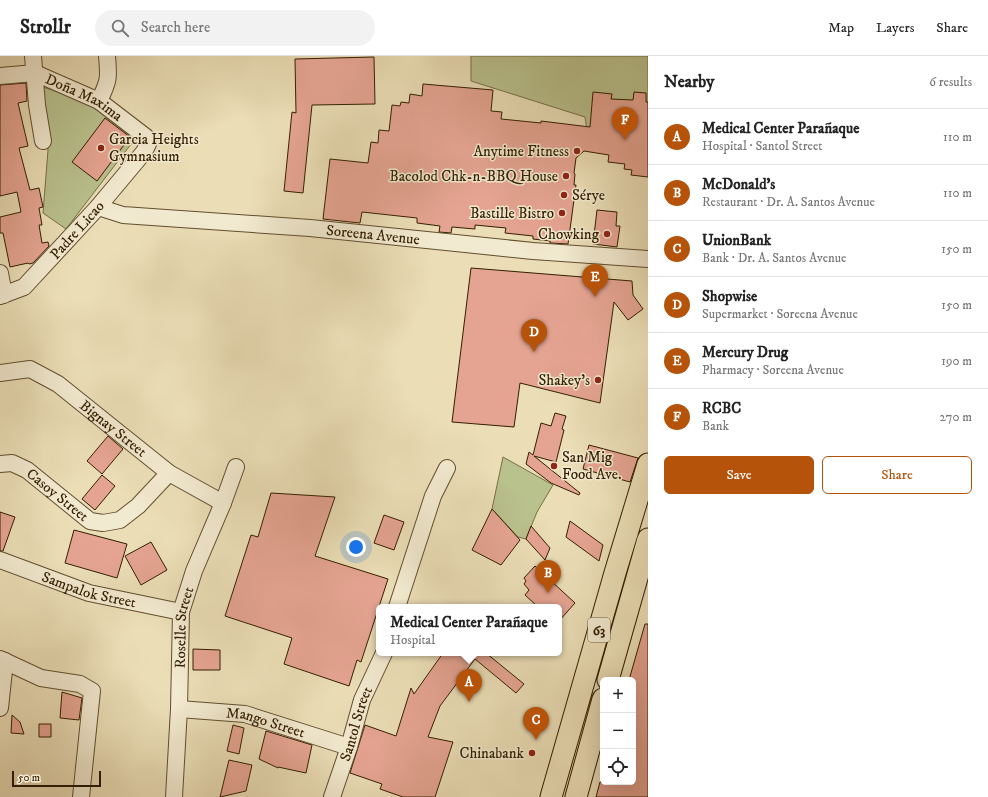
<!DOCTYPE html>
<meta charset="utf-8">
<style>
:root{--surface:#fff;--page:#f2f2f2;--text:#222;--muted:#767676;--line:#e0e0e0;--accent:#b45309}
body{margin:0;font-family:"IM FELL DW Pica",serif;background:var(--page);color:var(--text)}
.controls{position:absolute;right:12px;bottom:12px;display:grid;overflow:hidden;border-radius:6px;box-shadow:0 4px 16px #0002}
.controls button{width:36px;height:36px;display:grid;place-items:center;padding:0;border:0;border-bottom:1px solid var(--line);background:var(--surface);color:var(--text);font:20px sans-serif}
.scale{position:absolute;left:12px;bottom:10px;width:89px;box-sizing:border-box;padding-left:4px;border:2px solid #331e00;border-top:0;font-size:11px;line-height:14px;white-space:nowrap;color:#331e00;-webkit-text-stroke:3px #f2ead0;paint-order:stroke}
.you{position:absolute;left:356px;top:491px;width:14px;height:14px;margin:-10px;border:3px solid #fff;border-radius:50%;background:#1a73e8;box-shadow:0 0 0 6px #1a73e833}
.badge{display:grid;place-items:center;width:26px;height:26px;border-radius:50%;background:var(--accent);color:#fff;font-size:13px;font-weight:700}
.pin{position:absolute;translate:-50% -33px;filter:drop-shadow(0 1px 2px #0008)}
.pin::after{content:'';position:absolute;top:21px;width:14px;height:12px;background:inherit;clip-path:polygon(0 0,100% 0,50% 100%)}
.popup{position:absolute;left:376px;top:548px;width:186px;height:52px;box-sizing:border-box;display:grid;place-content:center;border-radius:6px;background:var(--surface);filter:drop-shadow(0 1px 3px #0005);font-size:13px;white-space:nowrap;color:var(--muted)}
.popup b{font-size:15px;color:var(--text)}
.popup::after{content:'';position:absolute;left:50%;top:100%;margin-left:-8px;border:8px solid transparent;border-top-color:var(--surface)}
.list{margin:0;padding:0;list-style:none}
h2{display:flex;justify-content:space-between;align-items:center;height:52px;margin:0;padding:0 16px;font-size:17px}
h2 small{font-size:13px;font-weight:400;color:var(--muted)}
.list li{display:grid;grid-template-columns:26px 1fr auto;gap:12px;align-items:center;box-sizing:border-box;height:56px;padding:0 16px;border-top:1px solid var(--line)}
.list b{display:block;font-size:15px;white-space:nowrap}
.list p{margin:0;font-size:13px;white-space:nowrap;color:var(--muted)}
.list em{font-size:13px;font-style:normal;color:var(--muted)}
.actions{display:flex;gap:8px;padding:12px 16px}
.actions a{flex:1;padding:9px 0;border:1px solid var(--accent);border-radius:6px;text-align:center;font-size:14px;color:var(--accent)}
.actions .main{background:var(--accent);color:#fff}
.icon{flex:none;width:22px;height:22px;fill:none;stroke:currentColor;stroke-width:2;stroke-linecap:round;stroke-linejoin:round}
.map{position:relative;flex:none;width:648px;height:741px;overflow:hidden}
header{display:flex;align-items:center;gap:24px;box-sizing:border-box;height:56px;padding:0 20px;background:var(--surface);border-bottom:1px solid var(--line)}
header strong{font-size:19px}
nav{display:flex;gap:22px;margin-inline-start:auto;font-size:14px}
.search{width:280px;height:36px;background:var(--page);display:flex;align-items:center;gap:10px;box-sizing:border-box;padding:0 14px;border-radius:22px;color:var(--muted);font-size:15px}
main{display:flex}
aside{flex:1;background:var(--surface)}
.map>svg:first-child{display:block}
</style>
<header>
<strong>Strollr</strong>
<div class="search"><svg class="icon" aria-label="search" viewBox="0 0 24 24"><circle cx="10" cy="10" r="6"/><path d="M15 15l6 6"/></svg>Search here</div>
<nav><a>Map</a><a>Layers</a><a>Share</a></nav>
</header>
<main>
<div class="map">
<svg width="648" height="741" viewBox="0 0 648 741">
<rect width="100%" height="100%" fill="#ebdeb7"/>
<filter id="stains"><feTurbulence type="fractalNoise" baseFrequency=".005" numOctaves="4"/><feColorMatrix values="0 0 0 0 .2 0 0 0 0 .09 0 0 0 0 .02 0 0 0 .5 -.17"/></filter>
<radialGradient id="worn" r=".72"><stop offset=".6" stop-color="#630" stop-opacity="0"/><stop offset="1" stop-color="#630" stop-opacity=".3"/></radialGradient>
<!-- green -->
<path fill="#b9c18d" stroke="#767046" d="M471,0h177v83l-61,-9 -2,-13 -114,-36z
M43,31l52,17 43,31 -72,94 -23,-16 5,-63z
M503,401l50,28 -16,27 -11,27 -8,-2 -26,-28z"/>
<!-- building -->
<path fill="#e5a492" stroke="#331e00" d="M374,1l1,47 -63,1 -9,88 -19,-2 8,-79 4,1 -1,-54z
M26,27l1,18 -9,2 10,43 -9,2 11,42 9,-2 4,19 -4,1 3,17h-3l3,18 6,-1 1,4 -16,17 -4,1 -1,-1 -18,4 -7,-34h-3v-16l21,-5 -4,-20 -17,4v-111z
M423,28l70,6 -2,21 11,1 -1,7 40,4v-2l49,6 3,-35 19,2 -1,5 22,1 1,-8 12,1v9h2v75l-17,-2 1,-5 -8,-1 1,-5 -17,-2 1,-7 -25,-4 -8,7 -2,15 1,1 -1,11h2l-8,59 -18,-1v-2l-17,-2v-3l-28,-3 1,-5 -31,-3v4l-23,-2 -1,6 -12,-1 1,-6 -23,-3v-5l-55,-6 -2,11 -37,-4 7,-60 38,4 3,-21 7,1 1,-13 10,1 3,-26 8,1 1,-4 8,1 1,-9 12,2z
M105,62l25,19 -33,44 -25,-19z
M597,154l20,2 -1,14h4l-3,21 -24,-3z
M471,212l161,13 1,14 10,14 -15,11 -14,-18 -14,101 -80,-20 -6,44 -62,-5z
M555,357l11,3 -4,13 2,1 -8,32 -22,-6 46,37 -1,2 -28,-12 -25,-19 3,-12 4,3 8,-32 10,3z
M108,380l15,13 -21,25 -15,-13z
M589,389l49,13 -8,24 -47,-13z
M102,419l13,11 -20,24 -13,-11z
M271,437l64,4 -20,59 73,23 -27,83 -4,-2 -8,26 -65,-22 8,-26 -67,-22 26,-81 7,2z
M492,453l28,31 -19,25 -29,-15z
M0,456l15,5 -12,34h-3z
M384,459l20,7 -10,28 -20,-7z
M570,465l33,24 -4,16 -33,-24z
M531,470l19,22 -5,12 -19,-21z
M74,474l53,14 -10,34 -52,-15z
M151,486l16,28 -26,15 -16,-29z
M535,510l40,37 -16,18v-14h-21l-13,-12 4,-5 -5,-6 2,-3 -2,-3z
M645,568h3v173h-52l4,-15h33v-102h-4z
M193,593l27,1v20h-27z
M443,597h43l38,31 -8,9 -41,-34 -35,47 -12,31 25,5 -18,55h-32l-23,-8 2,-5 -32,-11 15,-48 31,11 15,-48 3,6z
M62,636l20,6 -3,22 -19,-2z
M12,659l8,7 4,12 -13,-1z
M39,668h12v13h-12z
M233,669l11,3 -5,26 -12,-3z
M266,675l46,14 -6,28 -28,-6v1l-19,-9z
M229,704l23,5 -6,26 -26,6z"/>
<g fill="none" stroke-linecap="round" stroke-linejoin="round">
<!-- minor casing -->
<g stroke="#614e2e" stroke-width="18">
<g id="minor">
<path d="M33,0l4,49 6,36"/>
<path id="s1" d="M0,20l35,-3 64,28 47,36 2,7 -4,8 -46,55 -74,80 -24,9"/>
<path d="M99,45c10,-20 10,-23 8,-45"/>
<path id="s2" d="M98,151l25,8 187,13 223,23 115,8"/>
<path d="M0,217l4,22"/>
<path id="s3" d="M0,317l30,-4 28,15 111,89 54,30"/>
<path id="s4" d="M0,408l12,-1 15,7 63,51 13,2 17,-3 18,-14 31,-33"/>
<path id="s5" d="M0,504l89,33 92,19"/>
<path d="M397,551l36,-111 14,-28"/>
<path d="M0,603l41,19 39,6 12,7 -11,106"/>
<path d="M0,652l5,-47"/>
<path id="s6" d="M179,653l66,5 104,33"/>
<path id="s7" d="M174,741l5,-88 2,-97 13,-41 29,-68 13,-36"/>
<path id="s8" d="M332,741l17,-50 13,-47 22,-47"/>
</g>
</g>
<!-- major casing -->
<g stroke="#331e00" stroke-width="23">
<path id="major" d="M608,624l40,-141
M551,741l64,-224 33,-109
M576,741l27,-98"/>
</g>
<!-- minor -->
<use href="#minor" stroke="#f2ead0" stroke-width="16"/>
<!-- major -->
<use href="#major" stroke="#ebdeb7" stroke-width="21"/>
</g>
<!-- markers -->
<g fill="#8f2418" stroke="#f2ead0" stroke-width="1.5">
<circle cx="101" cy="92" r="4"/>
<circle cx="577" cy="95" r="4"/>
<circle cx="566" cy="120" r="4"/>
<circle cx="564" cy="139" r="4"/>
<circle cx="562" cy="157" r="4"/>
<circle cx="607" cy="178" r="4"/>
<circle cx="598" cy="324" r="4"/>
<circle cx="554" cy="410" r="4"/>
<circle cx="532" cy="697" r="4"/>
</g>
<g text-anchor="middle" stroke-width="3" stroke-linejoin="round" paint-order="stroke">
<!-- shield labels -->
<rect fill="#f2ead0" stroke="#6c5b3e" stroke-width="1" x="588" y="562" width="22" height="24" rx="3"/>
<g font-size="14" font-weight="bold" fill="#331e00">
<text x="599" y="579">63</text>
</g>
<!-- street labels -->
<g font-size="15" fill="#331e00" stroke="#f2ead0">
<text dy="5" stroke="none"><textPath href="#s1" startOffset="90">Doña Maxima</textPath></text>
<text transform="translate(77 174) rotate(-48)" y="5">Padre Licao</text>
<text dy="5" stroke="none"><textPath href="#s2" startOffset="277">Soreena Avenue</textPath></text>
<text dy="5" stroke="none"><textPath href="#s3" startOffset="133">Bignay Street</textPath></text>
<text dy="5" stroke="none"><textPath href="#s4" startOffset="68">Casoy Street</textPath></text>
<text dy="5" stroke="none"><textPath href="#s5" startOffset="94">Sampalok Street</textPath></text>
<text dy="5" stroke="none"><textPath href="#s7" startOffset="170">Roselle Street</textPath></text>
<text dy="5" stroke="none"><textPath href="#s6" startOffset="88">Mango Street</textPath></text>
<text dy="5" stroke="none"><textPath href="#s8" startOffset="77">Santol Street</textPath></text>
</g>
<!-- poi labels -->
<g font-size="15" fill="#331e00" stroke="#f2ead0" text-anchor="end">
<text x="109" y="88" text-anchor="start">Garcia Heights<tspan x="109" dy="17">Gymnasium</tspan></text>
<text x="569" y="100">Anytime Fitness</text>
<text x="558" y="125">Bacolod Chk-n-BBQ House</text>
<text x="572" y="144" text-anchor="start">Sérye</text>
<text x="554" y="162">Bastille Bistro</text>
<text x="599" y="183">Chowking</text>
<text x="590" y="329">Shakey's</text>
<text x="562" y="406" text-anchor="start">San Mig<tspan x="562" dy="17">Food Ave.</tspan></text>
<text x="524" y="702">Chinabank</text>
</g>
</g>
<rect width="100%" height="100%" filter="url(#stains)"/>
<rect width="100%" height="100%" fill="url(#worn)"/>
</svg>
<div class="controls">
<button>+</button>
<button>−</button>
<button><svg class="icon" aria-label="locate" viewBox="0 0 24 24"><circle cx="12" cy="12" r="6"/><path d="M12 2v4M12 18v4M2 12h4M18 12h4"/></svg></button>
</div>
<div class="scale">50 m</div>
<div class="you"></div>
<div class="pin badge" style="left:469px;top:646px">A</div>
<div class="popup"><b>Medical Center Parañaque</b>Hospital</div>
<div class="pin badge" style="left:548px;top:537px">B</div>
<div class="pin badge" style="left:536px;top:684px">C</div>
<div class="pin badge" style="left:534px;top:296px">D</div>
<div class="pin badge" style="left:595px;top:241px">E</div>
<div class="pin badge" style="left:625px;top:84px">F</div>
</div>
<aside>
<h2>Nearby<small>6 results</small></h2>
<ul class="list">
<li><span class="badge">A</span><div><b>Medical Center Parañaque</b><p>Hospital · Santol Street</p></div><em>110 m</em></li>
<li><span class="badge">B</span><div><b>McDonald's</b><p>Restaurant · Dr. A. Santos Avenue</p></div><em>110 m</em></li>
<li><span class="badge">C</span><div><b>UnionBank</b><p>Bank · Dr. A. Santos Avenue</p></div><em>150 m</em></li>
<li><span class="badge">D</span><div><b>Shopwise</b><p>Supermarket · Soreena Avenue</p></div><em>150 m</em></li>
<li><span class="badge">E</span><div><b>Mercury Drug</b><p>Pharmacy · Soreena Avenue</p></div><em>190 m</em></li>
<li><span class="badge">F</span><div><b>RCBC</b><p>Bank</p></div><em>270 m</em></li>
</ul>
<div class="actions"><a class="main">Save</a><a>Share</a></div>
</aside>
</main>
